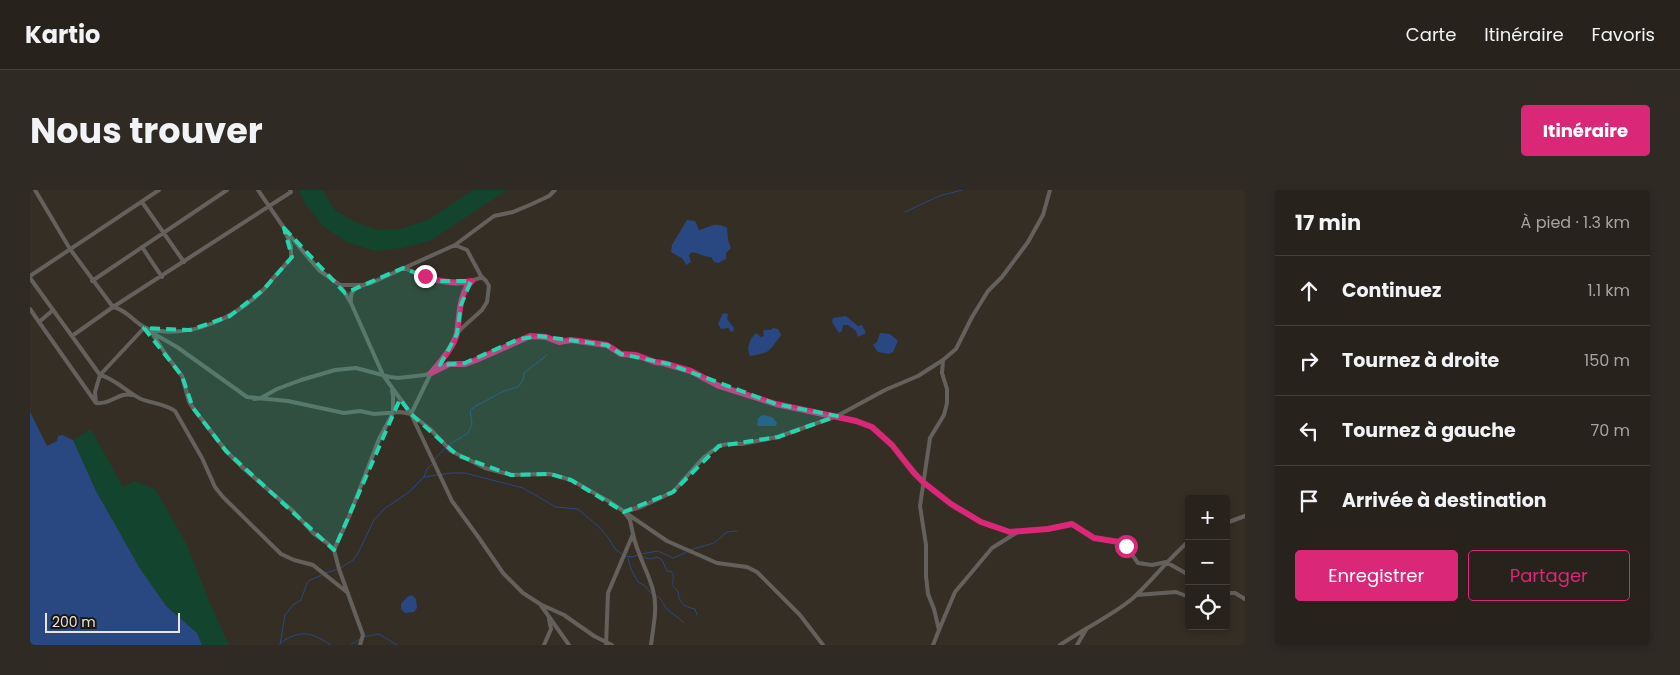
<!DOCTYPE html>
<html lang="fr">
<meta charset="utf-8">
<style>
:root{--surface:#28221c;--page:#302a25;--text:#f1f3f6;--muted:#a5a4a3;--line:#443f3b;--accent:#db2777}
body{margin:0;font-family:Poppins,sans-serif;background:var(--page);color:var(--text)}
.controls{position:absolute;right:15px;bottom:15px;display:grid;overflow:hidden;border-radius:5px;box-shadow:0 2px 8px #0003}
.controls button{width:45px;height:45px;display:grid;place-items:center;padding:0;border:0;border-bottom:1px solid var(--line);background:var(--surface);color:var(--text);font:25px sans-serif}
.scale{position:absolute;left:15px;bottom:12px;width:135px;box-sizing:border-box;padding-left:5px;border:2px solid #e8e3de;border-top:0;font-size:14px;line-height:18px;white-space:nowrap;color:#e8e3de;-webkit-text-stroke:4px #1a1713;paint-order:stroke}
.stop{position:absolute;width:15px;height:15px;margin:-11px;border:4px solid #db2777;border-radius:50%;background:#fff}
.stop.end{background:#db2777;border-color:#fff;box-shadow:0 1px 5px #0008}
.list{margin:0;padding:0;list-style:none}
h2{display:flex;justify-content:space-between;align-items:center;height:65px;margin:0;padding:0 20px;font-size:21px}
h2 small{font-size:16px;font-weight:400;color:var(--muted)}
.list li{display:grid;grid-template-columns:32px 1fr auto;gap:15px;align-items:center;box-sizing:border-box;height:70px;padding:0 20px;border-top:1px solid var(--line)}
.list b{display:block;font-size:19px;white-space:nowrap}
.list em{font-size:16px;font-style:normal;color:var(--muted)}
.actions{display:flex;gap:10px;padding:15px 20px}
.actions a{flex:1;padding:11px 0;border:1px solid var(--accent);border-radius:5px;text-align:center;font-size:18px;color:var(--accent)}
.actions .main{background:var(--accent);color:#fff}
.icon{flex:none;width:28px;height:28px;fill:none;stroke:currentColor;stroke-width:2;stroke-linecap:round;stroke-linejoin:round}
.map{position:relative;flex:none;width:1215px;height:455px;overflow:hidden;border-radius:5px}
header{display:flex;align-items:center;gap:30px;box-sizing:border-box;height:70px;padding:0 25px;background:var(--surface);border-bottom:1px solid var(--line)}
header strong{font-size:24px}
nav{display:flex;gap:28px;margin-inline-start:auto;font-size:18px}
.intro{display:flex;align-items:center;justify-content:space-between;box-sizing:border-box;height:120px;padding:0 30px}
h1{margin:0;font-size:35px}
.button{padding:12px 22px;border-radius:5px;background:var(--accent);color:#fff;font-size:18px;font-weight:700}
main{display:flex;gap:30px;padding:0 30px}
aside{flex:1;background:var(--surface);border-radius:5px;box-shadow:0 2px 8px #0003}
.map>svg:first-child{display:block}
</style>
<header>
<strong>Kartio</strong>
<nav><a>Carte</a><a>Itinéraire</a><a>Favoris</a></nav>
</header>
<div class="intro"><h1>Nous trouver</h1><a class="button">Itinéraire</a></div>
<main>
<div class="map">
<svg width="1215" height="455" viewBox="0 0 1215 455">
<rect width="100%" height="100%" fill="#352e25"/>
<!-- green -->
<path fill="#13442e" d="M269,0h23l13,20 18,11 24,9 23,-1 28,-9 45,-30h34l-77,51 -28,7 -26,3 -28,-8 -25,-17 -19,-24z
M61,239l32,58 12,-6 20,8 31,54 23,58 20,44h-27l-5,-12 -31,-27 -27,-39 -43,-76 -23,-51z"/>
<!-- water -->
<path fill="#294881" d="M657,30l8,1 4,9c12,-3 15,-9 28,-2l1,12 3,8 -5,5v6l-8,4 -4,-1 -3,-5c-8,0 -11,-4 -19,-5l-3,3 2,7 -5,3 -3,-6 -12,-7 1,-7z
M693,123l5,1 -1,5 7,9 -1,4 -3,-1 -1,-3 -8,1 -3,-5z
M816,126l12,10 4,-1 4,8 -8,4 -2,-6 -8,-6h-5l-1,6 -3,2 -7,-11 1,-4z
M743,138l5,1 3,6c-12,16 -10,18 -31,21 -4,-8 0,-18 6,-23l5,4 3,-1 -1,-5 2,-1h6z
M850,143l10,1 8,7 -5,11 -4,2 -11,-2 -5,-7 4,-3z
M0,222l17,34 10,-5 1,-5 4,-1 11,5 23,51 43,76 27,39 31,27 5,12h-172z
M733,225l9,2 5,6 -1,3h-19l1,-8z
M382,405l4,4 1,9 -3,4 -9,1 -4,-4v-5l6,-7z"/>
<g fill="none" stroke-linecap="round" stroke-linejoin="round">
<!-- stream -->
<path stroke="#294881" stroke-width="1" d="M875,22l34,-16 23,-6
M404,270l13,-14 21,-13 4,-9 -2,-13 4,-4 30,-16 14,-4 5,-7 1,-7 23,-18
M394,287l3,-8 5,-5
M660,360l24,-7 13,-11 10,-1
M611,364l17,-3 15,7 14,-6
M611,365c5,5 10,4 16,2l5,3 5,11 5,1c4,9 -4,12 6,19 1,12 6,16 17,18l2,6
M595,366l7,1 6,-2
M598,368l3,11 7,13 6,3 9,10
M295,383l14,-4 14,-9 5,-7 16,-33 10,-11 25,-17 15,-15 27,-4h14l58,15 33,19 22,2 20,17 9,10 9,14 6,4
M627,406c6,4 6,9 10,13 6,6 12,8 17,14
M333,447l16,-3 18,11
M250,453c21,-14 31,-11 51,2
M250,455l5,-30 8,-10 8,-5 6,-17 3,-3 12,-5
M321,455l9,-6"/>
<!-- minor -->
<path stroke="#64615d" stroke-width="4" d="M5,0l35,59 43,58c16,3 23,20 39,23 42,8 85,-13 114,-43 4,-4 6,-8 10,-12 5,-6 10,-11 15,-17v-12l-6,-15
M228,0l26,38 22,27 13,15 21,15 11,18 32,72 28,39 41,87 27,37 24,35 20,20 17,11 29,41
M112,12l42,60
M112,57l20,30
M374,78l32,13 22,1 13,-1
M0,86l129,-86
M0,88l70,97c14,3 28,18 41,24 10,4 25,5 34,12l27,47 13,29 8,10 58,57 13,6 19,5 35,28
M62,91l135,-91
M310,95h23l8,-2 84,-38 39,-29 19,-4 19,-8 17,-8 6,-6
M321,111c-1,-9 3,-12 10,-15
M0,119l9,13 14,-12
M9,132l57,81c15,2 22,-11 36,-8
M427,144c1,-16 3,-56 25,-56
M42,146l41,-29 178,-115 -1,-2
M124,146l12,19 16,21 7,26 4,6 33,43 17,17 51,44 19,21 14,10 7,7 5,19 24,66 -3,10
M224,209l7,-1 16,-9 24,-9 34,-10 21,-2 34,9 8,1 27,-3 24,-10 16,-2 11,-3 54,-24 16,1 13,5 12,-2 36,5 14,9 15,1 19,7 14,2 5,3 17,4 28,15 57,18 80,17 16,6 20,18 31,37 28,22 30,18 29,10 38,-3 24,-5 22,14 25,4 7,4 12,17 14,2 14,-3 23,13
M66,213l-1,-11 5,-17 44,-47 33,19 70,50 41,4 56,12 16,-2 14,3 26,-2 11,2 19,15 21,22 34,17 26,7 39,-1 21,6 39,22 57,39 50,22 30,4 10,5 43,43 23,30
M381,224l20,-41 15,-18 11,-21 5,-6 20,-18 5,-8 2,-16 -3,-5 -5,-5 -14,-26 -12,-5
M1196,333l19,-7
M603,344c4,20 15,37 20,56 5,17 0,38 -2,55
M304,360l15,-33 30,-78 14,-26v-17l-1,-6
M1196,403h9l10,6
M1106,405l40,-3 13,5
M512,415l22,10 30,21 18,9
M909,440l16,-38 11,-13 26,-31 24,-15
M514,455l7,-16 -2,-10
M576,455l2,-52 25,-59 -3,-14 -6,-8 17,-5 32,-15 30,-34 16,-12 9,-2h14l36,-7 59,-21 48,-26 33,-14 25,-16 13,-11 16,-32 16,-26 14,-14 26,-35 15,-27 7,-25
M903,455l6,-15 -5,-21 -6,-15 -2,-18v-31l-6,-39 10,-68 14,-23 3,-12v-14l-5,-16 1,-13
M1030,455c22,-15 51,-29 72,-46 20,-18 36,-40 57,-58
M1047,455l10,-17"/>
</g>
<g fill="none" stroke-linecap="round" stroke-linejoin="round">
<!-- route -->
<path stroke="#db2777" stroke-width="6" d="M395,86c15,6 31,8 47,5 -14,13 -12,36 -15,52 -3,14 -17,29 -26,40l18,-9h16l11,-4 54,-24 16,1 13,5 12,-2 36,5 14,9 15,1 19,7 8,1 28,8 28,15 57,18 80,17 16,6 20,18 22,28 9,9 28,22 30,18 29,10 38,-3 24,-5 22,14 25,4 7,4"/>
</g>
<!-- marked area -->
<path fill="#24d5ae" fill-opacity="0.2" stroke="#24d5ae" stroke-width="4" stroke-dasharray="10 6" stroke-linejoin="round" d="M254,38l61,65 58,-25 33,13h35l-10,24 -4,29 -17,31 25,-2 54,-24 20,-3 68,9 14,9 48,10 107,40 61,12 -59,21 -59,9 -46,46 -49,20 -53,-32 -21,-6 -39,1 -54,-20 -46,-41 -11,-15 -66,151 -108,-99 -33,-43 -11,-32 -38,-48 46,2 40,-14 33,-26 29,-33z"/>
</svg>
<div class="controls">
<button>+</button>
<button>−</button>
<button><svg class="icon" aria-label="locate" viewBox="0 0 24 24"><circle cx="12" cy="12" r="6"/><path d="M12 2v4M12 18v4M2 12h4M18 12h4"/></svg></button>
</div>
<div class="scale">200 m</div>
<div class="stop" style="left:1096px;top:356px"></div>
<div class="stop end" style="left:395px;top:86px"></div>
</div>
<aside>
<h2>17 min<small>À pied · 1.3 km</small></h2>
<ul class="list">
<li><svg class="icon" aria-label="ahead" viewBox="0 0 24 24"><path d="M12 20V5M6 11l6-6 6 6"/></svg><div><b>Continuez</b></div><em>1.1 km</em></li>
<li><svg class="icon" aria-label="right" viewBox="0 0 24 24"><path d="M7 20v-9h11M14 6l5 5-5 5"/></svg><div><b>Tournez à droite</b></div><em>150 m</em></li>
<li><svg class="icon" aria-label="left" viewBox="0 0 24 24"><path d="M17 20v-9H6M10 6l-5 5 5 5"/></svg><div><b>Tournez à gauche</b></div><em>70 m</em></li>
<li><svg class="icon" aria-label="arrive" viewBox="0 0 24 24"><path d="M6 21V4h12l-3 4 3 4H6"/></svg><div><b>Arrivée à destination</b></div></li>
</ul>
<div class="actions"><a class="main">Enregistrer</a><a>Partager</a></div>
</aside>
</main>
